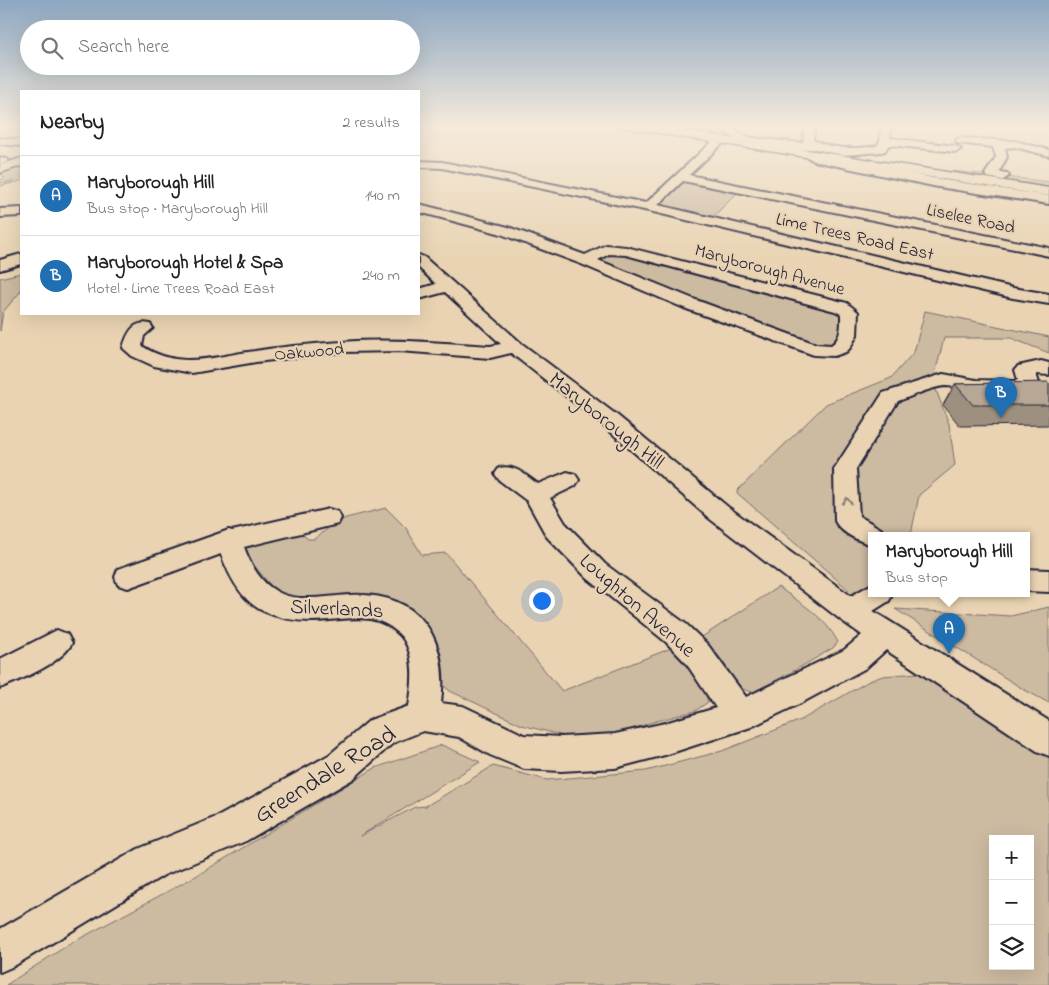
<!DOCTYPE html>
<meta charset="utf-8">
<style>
:root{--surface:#fff;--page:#f6f6f6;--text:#222;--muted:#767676;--line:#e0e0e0;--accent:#1f6fb2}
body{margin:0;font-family:"Indie Flower",sans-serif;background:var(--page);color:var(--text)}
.controls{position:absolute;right:15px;bottom:15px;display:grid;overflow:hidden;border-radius:0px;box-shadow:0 5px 20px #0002}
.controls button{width:45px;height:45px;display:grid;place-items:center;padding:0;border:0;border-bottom:1px solid var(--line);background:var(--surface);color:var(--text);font:25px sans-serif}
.you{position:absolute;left:541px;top:600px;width:18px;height:18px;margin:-12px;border:4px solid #fff;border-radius:50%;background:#1a73e8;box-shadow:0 0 0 8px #1a73e833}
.badge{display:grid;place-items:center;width:32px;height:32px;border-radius:50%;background:var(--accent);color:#fff;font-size:16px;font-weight:700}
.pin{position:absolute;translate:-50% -41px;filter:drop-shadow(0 1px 2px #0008)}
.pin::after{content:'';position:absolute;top:26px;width:18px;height:15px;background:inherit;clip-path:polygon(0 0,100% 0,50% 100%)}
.popup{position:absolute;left:868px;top:532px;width:162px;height:65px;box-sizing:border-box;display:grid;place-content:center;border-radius:0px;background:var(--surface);filter:drop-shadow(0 1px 4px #0005);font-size:16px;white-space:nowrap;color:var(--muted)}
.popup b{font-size:19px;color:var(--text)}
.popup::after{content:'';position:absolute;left:50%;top:100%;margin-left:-10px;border:10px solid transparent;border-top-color:var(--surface)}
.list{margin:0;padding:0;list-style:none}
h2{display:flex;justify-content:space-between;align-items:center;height:65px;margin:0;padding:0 20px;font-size:21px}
h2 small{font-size:16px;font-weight:400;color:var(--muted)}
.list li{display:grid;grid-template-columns:32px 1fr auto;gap:15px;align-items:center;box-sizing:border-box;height:80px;padding:0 20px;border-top:1px solid var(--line)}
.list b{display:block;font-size:19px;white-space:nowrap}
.list p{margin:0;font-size:16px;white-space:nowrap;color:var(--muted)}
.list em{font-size:16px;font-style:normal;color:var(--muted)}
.icon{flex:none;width:28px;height:28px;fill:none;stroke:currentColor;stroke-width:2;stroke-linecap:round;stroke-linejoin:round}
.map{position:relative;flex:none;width:1049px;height:985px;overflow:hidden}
.search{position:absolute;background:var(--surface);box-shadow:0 5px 20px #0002;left:20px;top:20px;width:400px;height:55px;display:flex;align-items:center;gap:12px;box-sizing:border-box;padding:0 18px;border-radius:28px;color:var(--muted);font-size:19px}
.panel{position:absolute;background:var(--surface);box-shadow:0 5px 20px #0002;left:20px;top:90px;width:400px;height:225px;border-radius:0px}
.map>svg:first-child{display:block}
</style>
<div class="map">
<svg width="1049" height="985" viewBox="0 0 1049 985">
<rect width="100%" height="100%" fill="#e9d3b2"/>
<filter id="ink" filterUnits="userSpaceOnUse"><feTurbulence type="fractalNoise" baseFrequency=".02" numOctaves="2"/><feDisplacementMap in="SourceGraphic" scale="10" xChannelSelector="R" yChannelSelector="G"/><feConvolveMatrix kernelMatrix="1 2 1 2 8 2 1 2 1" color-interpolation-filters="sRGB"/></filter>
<g filter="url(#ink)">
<!-- green -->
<path fill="#ccbaa1" stroke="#776e6e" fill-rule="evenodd" d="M21,165v16l-21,5 13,-5 -13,2v-3l5,-2 -5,-5z
M953,171l96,11v8l-97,-15z
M684,180l55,11 -27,27 -55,-12z
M606,249l235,58 9,23 -18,20 -246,-89z
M21,273v18l-18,21 -3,19v-53z
M925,311l124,26v16l-38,-15h-67l-11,44 16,42 6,41 -36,30 -8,40h-39l-1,54 -21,2 -114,-99 90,-88 65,-26 23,-26z
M386,508l20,20 16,27 24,-2 116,138 112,-44 27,35 7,20 -13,9 -42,11 -33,11 -56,3 -42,-11 -72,-34 -11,-9 -32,-71 -126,-13 -34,-41 -1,-15 53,-11 9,8h6l20,-15 12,-6z
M778,587c23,16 47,30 60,55l-5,6 -41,24 -39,20c-19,-2 -22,-20 -32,-33 -6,-8 -13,-15 -19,-22z
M1049,607v96l-26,-14 -128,-80 116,7z
M918,673l14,3 117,75v234h-1043l62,-40 128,-69 179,-108 67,-23 38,17 -120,74 55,-29 11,-1 67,-40 54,14 99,-9 76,-20 79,-31 68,-39 14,-5zM993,839h37v127h-37z"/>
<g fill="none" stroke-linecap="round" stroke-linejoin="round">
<!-- minor casing -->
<g stroke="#22223b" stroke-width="4">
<path id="minor" d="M707,125l23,1 12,9 11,3 50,5 2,-18h10l-2,15c20,10 42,9 64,6l3,-5 1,-16h10l-1,13 66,8 5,3 -5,3 -67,-7 -4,6 -4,1 -38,3 -28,-6h-23l-40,-5 -18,-5 -11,-9z
M720,137l4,1 1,2 -1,2 -35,33 360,73v8l-366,-75 -25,24 355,83 36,6v10l-36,-6 -364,-87 -207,-43 -23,-1v-6l23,1 204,41 70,-65z
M0,138l21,2v6l-21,-2z
M961,138l54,3 34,9v6l-34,-9 -10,1 2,9 -8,15 8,1 2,3 -6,4 -16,-3 -2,-3 11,-17 -3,-10 -36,-4 -1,-2 1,-2z
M808,151l10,4 120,24 111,17v8l-111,-17 -124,-26 -12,-7z
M0,158l7,1 2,2 -9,4z
M419,204l89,23 77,28 21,-10 20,2 221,56 11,9 -1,23 -7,13 -4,4 -12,4 -20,-1 -130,-47 -103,-44 -83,-31 -79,-21zM609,254l17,1 209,56 6,3c0,11 1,24 -10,31l-15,-1 -120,-44 -98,-40z
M21,208v8l-21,1v-8z
M21,254v10l-21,6v-10z
M419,255l5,2 97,86 97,73 110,91 123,89 21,-12v9h21l-4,8 -16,10 176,110v35l-12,-5 -151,-101 -20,18 -63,34 -52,25 -86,28 -50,13 -54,3 -37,-2 -34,-14 -31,-18 -36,-6 -30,12 -40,36 -107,62 -82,34 -150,91 -14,6v-43l138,-80 83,-34 108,-60 41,-35 39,-14c4,-22 7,-52 -8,-70 -25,-28 -57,-15 -90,-15 -16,0 -33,-3 -48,-10 -22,-11 -34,-35 -42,-57l-93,34 -10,-3 -3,-8 3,-8 111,-39 3,1 97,-22 9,3 3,6 -3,6 -94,23c7,19 18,39 38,47 20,8 46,2 68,1 70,-3 99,42 91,108l22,3 61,29 37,2 54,-3 50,-11 51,-15 -30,-45 -20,-21 -79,-64 -40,-41 -20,-36 -28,-21 -4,-6 4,-6c16,-4 26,7 39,16l29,-12 8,2 4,6 -4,6 -25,12 15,25 40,41 81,60 22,21 38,52 98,-47 18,-15 -21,-15 -131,-101 -106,-93 -93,-73 -21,5 -91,-7 -56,1 -87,10 -64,11 -38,-7 -22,-10 -9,-8c4,-14 10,-28 27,-24l3,4 -9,8 -2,10c38,25 72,10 113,5 29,-5 58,-7 87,-9 49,-4 99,1 148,4l11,-2 -56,-52 -26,7v-10l17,-5 -17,-16z
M1041,361l8,2v12l-13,-1 3,9c-15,21 -72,4 -93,3 -12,0 -36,11 -48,15l-42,68 3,47 22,13 3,6h-12v10c-13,-4 -31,-12 -37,-24l-1,-52 49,-76 60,-19 33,6 39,1 3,-1 -3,-10 3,-4z
M1026,569l23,1v22l-23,-1z
M57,630l10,4 5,9c-10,20 -52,37 -72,45v-29z"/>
</g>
<!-- major casing -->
<g stroke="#22223b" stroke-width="3">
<path id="major" d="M619,125h29l401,63v8l-424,-68z
M21,158v8l-21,7v-8z"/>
</g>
<!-- minor -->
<use href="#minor" fill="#e9d3b2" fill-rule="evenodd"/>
<!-- major -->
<use href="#major" fill="#e9d3b2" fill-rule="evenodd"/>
</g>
<!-- wall -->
<path fill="#9d907f" stroke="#22223b" d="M1049,383v42l-89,1 -17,-21 12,-21z"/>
<!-- building -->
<path fill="#b7a794" stroke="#22223b" d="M1048,382l1,1v22h-76l-18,-21z"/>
<!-- one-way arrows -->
<defs><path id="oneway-chevron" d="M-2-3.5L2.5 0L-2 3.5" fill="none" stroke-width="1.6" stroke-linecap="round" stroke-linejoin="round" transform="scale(1.25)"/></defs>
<use stroke="#867a76" href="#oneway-chevron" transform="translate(847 501) rotate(-92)"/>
</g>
<!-- sky -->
<linearGradient id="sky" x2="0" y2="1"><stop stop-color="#8ca7c1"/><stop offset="0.48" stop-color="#f5ebdc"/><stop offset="1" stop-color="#f5ebdc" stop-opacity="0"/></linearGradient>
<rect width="1049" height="263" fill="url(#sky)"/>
<g text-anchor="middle" stroke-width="4.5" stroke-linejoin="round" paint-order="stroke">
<!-- far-street labels -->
<g font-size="18" fill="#22223b" stroke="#e9d3b2">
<text transform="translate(971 218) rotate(12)" y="6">Liselee Road</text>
<text transform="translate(855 236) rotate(13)" y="6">Lime Trees Road East</text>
<text transform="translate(770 269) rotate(15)" y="6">Maryborough Avenue</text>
<text transform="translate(309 351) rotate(-5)" y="6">Oakwood</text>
</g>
<!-- street labels -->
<g font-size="21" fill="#22223b" stroke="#e9d3b2">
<text transform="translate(607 420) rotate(39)" y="7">Maryborough Hill</text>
<text transform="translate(638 605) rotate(41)" y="7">Loughton Avenue</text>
<text transform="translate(337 608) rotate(3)" y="7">Silverlands</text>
</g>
<!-- near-street labels -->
<g font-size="25" fill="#22223b" stroke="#e9d3b2">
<text transform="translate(324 773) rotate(-32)" y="9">Greendale Road</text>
</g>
</g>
</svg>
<div class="controls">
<button>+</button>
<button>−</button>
<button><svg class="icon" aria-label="layers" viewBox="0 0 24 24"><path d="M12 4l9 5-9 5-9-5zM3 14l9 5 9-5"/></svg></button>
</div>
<div class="you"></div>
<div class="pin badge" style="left:949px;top:654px">A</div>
<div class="popup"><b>Maryborough Hill</b>Bus stop</div>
<div class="pin badge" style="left:1001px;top:418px">B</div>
<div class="search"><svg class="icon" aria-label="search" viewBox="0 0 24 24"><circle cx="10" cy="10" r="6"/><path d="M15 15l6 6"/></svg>Search here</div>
<section class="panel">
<h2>Nearby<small>2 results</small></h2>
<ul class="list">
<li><span class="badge">A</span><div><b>Maryborough Hill</b><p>Bus stop · Maryborough Hill</p></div><em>140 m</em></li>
<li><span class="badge">B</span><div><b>Maryborough Hotel &amp; Spa</b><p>Hotel · Lime Trees Road East</p></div><em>240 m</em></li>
</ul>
</section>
</div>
